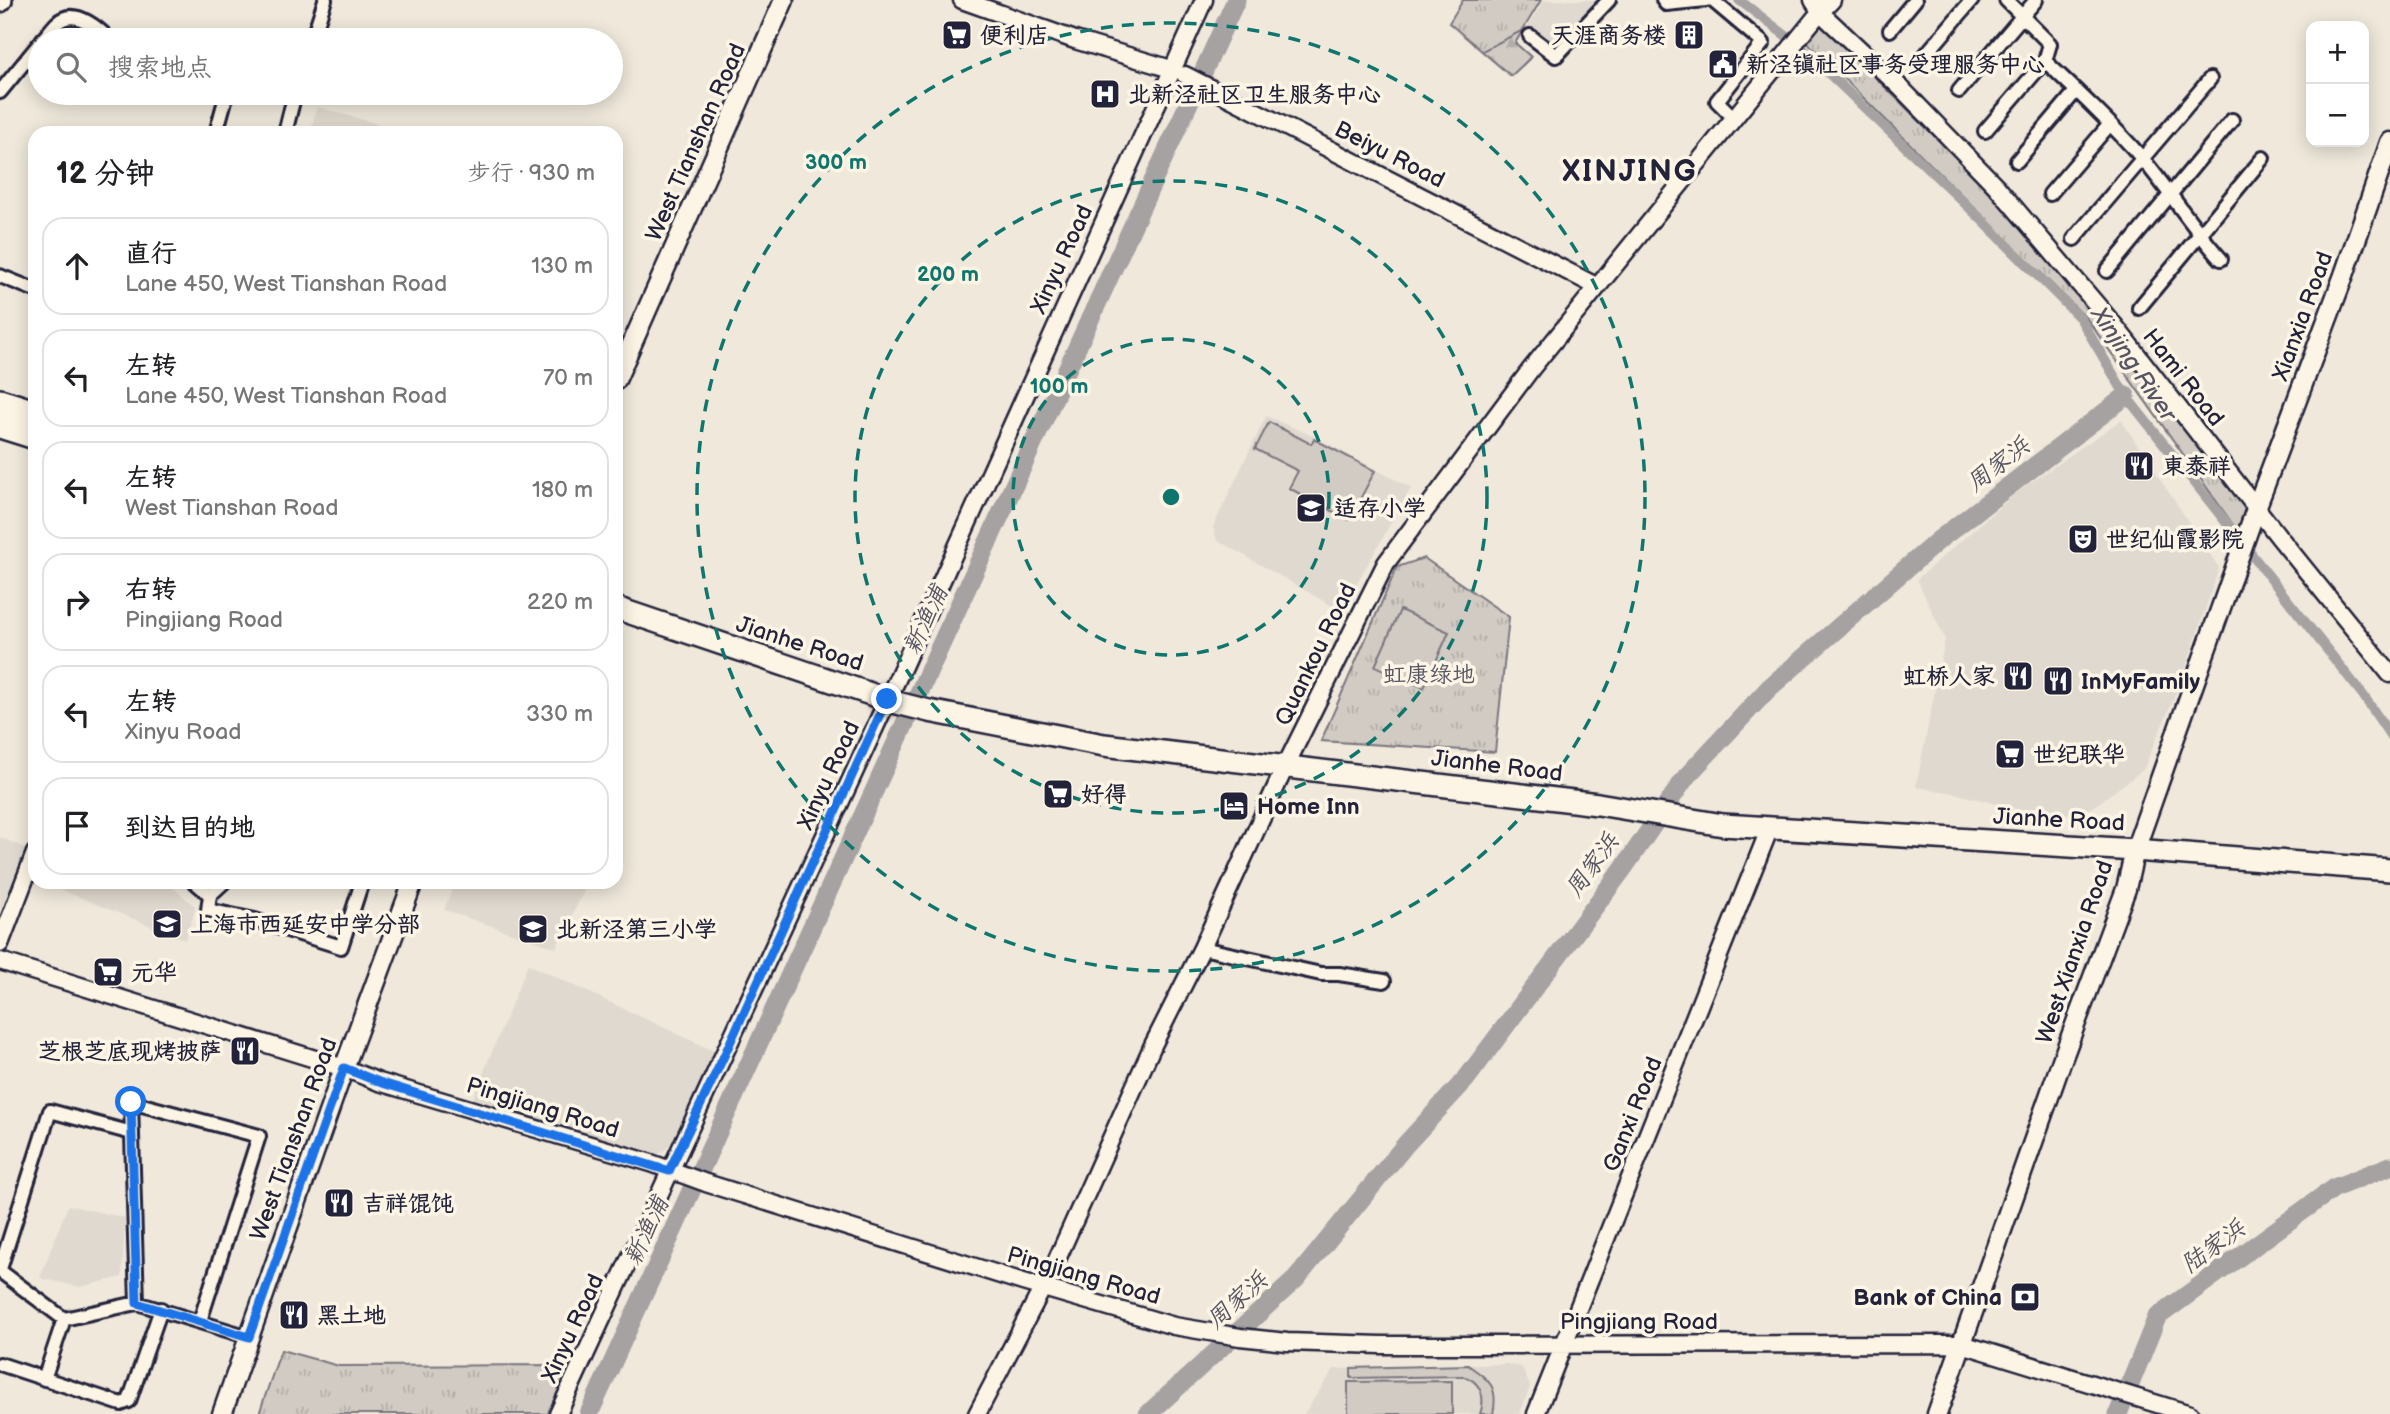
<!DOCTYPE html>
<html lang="zh">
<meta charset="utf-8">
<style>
:root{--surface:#fff;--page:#f6f6f6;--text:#202124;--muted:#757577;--line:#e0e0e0}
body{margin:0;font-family:"Balsamiq Sans","LXGW WenKai TC",sans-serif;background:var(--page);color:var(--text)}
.controls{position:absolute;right:21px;top:21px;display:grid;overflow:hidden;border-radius:14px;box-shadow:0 4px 18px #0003}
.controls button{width:63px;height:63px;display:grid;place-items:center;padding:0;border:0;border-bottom:2px solid var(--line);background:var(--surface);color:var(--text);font:35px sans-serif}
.stop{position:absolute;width:21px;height:21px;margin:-16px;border:5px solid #1a73e8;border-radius:50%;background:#fff}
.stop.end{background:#1a73e8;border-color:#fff;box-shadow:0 2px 7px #0008}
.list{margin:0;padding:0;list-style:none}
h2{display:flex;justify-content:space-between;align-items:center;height:91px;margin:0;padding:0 28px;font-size:30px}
h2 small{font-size:23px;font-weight:400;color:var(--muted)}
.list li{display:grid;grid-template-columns:46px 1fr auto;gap:21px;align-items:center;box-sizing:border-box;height:98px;margin:0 14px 14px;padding:0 14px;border:2px solid var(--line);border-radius:21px}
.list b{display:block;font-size:26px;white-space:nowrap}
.list p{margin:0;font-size:23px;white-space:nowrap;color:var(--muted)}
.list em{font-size:23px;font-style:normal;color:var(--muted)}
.icon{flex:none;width:38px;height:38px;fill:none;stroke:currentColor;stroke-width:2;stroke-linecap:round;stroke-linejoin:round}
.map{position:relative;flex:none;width:2390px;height:1414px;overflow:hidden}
.search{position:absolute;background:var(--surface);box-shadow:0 4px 18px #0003;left:28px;top:28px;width:595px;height:77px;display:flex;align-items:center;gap:18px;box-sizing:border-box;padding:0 24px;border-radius:38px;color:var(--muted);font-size:26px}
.panel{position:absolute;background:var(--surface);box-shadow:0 4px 18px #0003;left:28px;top:126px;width:595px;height:763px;border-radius:21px}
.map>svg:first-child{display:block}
</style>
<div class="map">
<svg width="2390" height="1414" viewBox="0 0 2390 1414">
<defs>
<pattern id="grass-tufts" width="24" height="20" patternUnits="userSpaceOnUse" patternTransform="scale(1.75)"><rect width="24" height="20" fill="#d1cbc3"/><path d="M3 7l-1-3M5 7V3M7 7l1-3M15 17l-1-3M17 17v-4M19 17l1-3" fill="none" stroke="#b3aea8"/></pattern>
<pattern id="forest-firs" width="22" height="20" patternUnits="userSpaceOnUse" patternTransform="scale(1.75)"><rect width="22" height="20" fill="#d1cbc3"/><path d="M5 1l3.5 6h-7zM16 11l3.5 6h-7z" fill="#b3aea8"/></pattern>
</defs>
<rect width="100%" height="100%" fill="#efe8db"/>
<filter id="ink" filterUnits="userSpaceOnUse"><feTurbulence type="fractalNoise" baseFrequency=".0143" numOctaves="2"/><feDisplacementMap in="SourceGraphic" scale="14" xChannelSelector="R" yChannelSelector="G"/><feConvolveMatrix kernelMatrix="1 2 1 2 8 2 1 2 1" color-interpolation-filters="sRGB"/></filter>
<g filter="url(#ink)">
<!-- built -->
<path fill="#e0d9cf" d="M1544,0h74l-65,66 -32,-29z
M317,107l61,17 -3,9h-65z
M1266,416l49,21 96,51 -70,123 -124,-71 -4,-13z
M2121,420l98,148 -37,111 -39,91 -50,37 -30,9 -43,-6 -66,-17 -38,-6 29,-148 -28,-60 100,-87z
M0,837l27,12 -27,62z
M42,882h124l30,25 -11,33z
M455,882h131l2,1 -32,65 -112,-38z
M528,964l188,88 -42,90 -16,13 -189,-47z
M68,1205l57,13 -3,59 -42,10 -40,-9z
M1507,1364l15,3 8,20 -10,27h-216l30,-45z"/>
<!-- grass -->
<path fill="url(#grass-tufts)" stroke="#7a767f" stroke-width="2" d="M1463,0h78l-26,43 16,14 -20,19 -62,-53z
M1822,25l148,146 106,120 172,216 -9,26 -152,-214 -281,-278z
M1424,558l85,59 -14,135 -174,-11 76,-174z
M281,1350l58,16 233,-1 -23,49h-290z"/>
<!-- forest -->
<path fill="url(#forest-firs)" stroke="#7a767f" stroke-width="2" d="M1523,30l-8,13 16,14 -20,19 -29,-25z"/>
<!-- pitch -->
<path fill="#d1cbc3" stroke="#7a767f" stroke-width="2" d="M1269,422l42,22 3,-5 61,32 -26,49 -60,-32 9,-17 -43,-22z
M1400,610l49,22 -25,56 -49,-22z
M1468,1365c21,15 31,21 25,49h-13c6,-16 1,-33 -17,-38l-112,2v-10z
M1452,1381v33h-104v-32z"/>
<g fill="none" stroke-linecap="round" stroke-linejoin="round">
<!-- canal -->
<path stroke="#a6a2a2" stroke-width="10" d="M1739,0l63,48 178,170 100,100 46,78 237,299 27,40"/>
<!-- river -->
<path stroke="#a6a2a2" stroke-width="19" d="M589,1414l647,-1414
M1148,1414l148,-135 110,-135 60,-65 159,-213 61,-89 83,-89 171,-149 186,-143
M2118,1414l39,-97 177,-129 56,-22"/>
<!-- minor casing -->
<g stroke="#22223b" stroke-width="18">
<path id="minor" d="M1663,0l3,4 40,-4
M1712,0l51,43 -46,58 17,17
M2006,0l44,44 -5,17c33,31 66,62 96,96 28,33 51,70 80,102
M1890,30l25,-30
M1530,36l26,20 53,-56
M42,40c5,-5 10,-12 15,-17 17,-16 41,5 53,17
M312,40l13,-40
M1922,59l50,-59
M1959,91l77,-91
M0,92l40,-49
M1985,131l60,-70
M216,133l11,-40
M285,133l10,-40
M2017,161l59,-70
M2050,194l60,-70
M2074,239l136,-160
M2107,271l125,-151
M0,276l35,14
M2139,308l124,-150
M195,882l15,13
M224,882l-14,13 -2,15 47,10 86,27 21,-65
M1202,948l119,26h18l45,7
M0,1269l50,-158 82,22
M0,1271l64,48
M137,1303l-6,-201 128,34 -59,185
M0,1364l121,40 8,-3 32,-92
M44,1379l20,-60 73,-16 112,34"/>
</g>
<!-- tertiary casing -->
<g stroke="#22223b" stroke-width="21">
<path id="tertiary" d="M962,0l113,40 96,29
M1813,0l8,13 80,75 95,98 118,139 165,212 111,137
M1185,75l411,211
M0,944l35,-91
M0,961l344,107 35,14 272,81 55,20 317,99 151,44 66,11 47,5 94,3 581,-1 228,70
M558,1414l342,-741 304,-673
M977,1414l77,-148 99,-221 49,-97 84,-183 100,-202 145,-194 284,-351 17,-18
M1536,1414l233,-584"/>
</g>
<!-- secondary casing -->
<g stroke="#22223b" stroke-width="23">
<path id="secondary" d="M616,380l168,-380
M0,413l35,11
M222,1414l122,-346 69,-186
M1937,1414l125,-354 64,-171 9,-39 122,-344 87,-231 46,-133"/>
</g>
<!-- primary casing -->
<g stroke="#22223b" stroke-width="26">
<path id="primary" d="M0,1l1,-1
M0,400l35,11
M0,427l35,11
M616,608l281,95 32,8 175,34 494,59 125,21 412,25 255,20"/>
</g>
<!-- minor -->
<use href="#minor" stroke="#fcf5e5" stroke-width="12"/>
<!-- tertiary -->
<use href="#tertiary" stroke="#fcf5e5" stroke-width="16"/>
<!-- secondary -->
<use href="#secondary" stroke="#fcf5e5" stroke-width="18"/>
<!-- primary -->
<use href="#primary" stroke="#fcf5e5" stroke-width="21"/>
</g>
</g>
<g fill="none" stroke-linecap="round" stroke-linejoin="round" filter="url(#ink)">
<!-- route -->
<path stroke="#1a73e8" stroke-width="9" d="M131,1102l6,201 112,34 95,-269 35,14 290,89 55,-115 163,-357"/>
</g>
<!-- distance rings -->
<g fill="none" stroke="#0f766e" stroke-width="3.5" stroke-dasharray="12 9">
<circle cx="1171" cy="497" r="158"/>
<circle cx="1171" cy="497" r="316"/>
<circle cx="1171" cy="497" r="474"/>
</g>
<!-- icons -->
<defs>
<g id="supermarket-square" transform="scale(1.575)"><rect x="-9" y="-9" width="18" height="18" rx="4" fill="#22223b" stroke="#fcf5e5"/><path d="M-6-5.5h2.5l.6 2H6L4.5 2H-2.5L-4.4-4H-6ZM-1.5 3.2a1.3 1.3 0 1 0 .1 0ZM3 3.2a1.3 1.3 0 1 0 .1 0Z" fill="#fff"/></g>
<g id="building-square" transform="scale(1.575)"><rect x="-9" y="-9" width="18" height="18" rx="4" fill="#22223b" stroke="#fcf5e5"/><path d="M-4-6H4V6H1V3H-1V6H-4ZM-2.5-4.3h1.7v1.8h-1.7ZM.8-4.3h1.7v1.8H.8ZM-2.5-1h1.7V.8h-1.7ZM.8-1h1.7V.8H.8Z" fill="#fff"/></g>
<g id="civic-square" transform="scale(1.575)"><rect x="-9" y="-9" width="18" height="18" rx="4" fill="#22223b" stroke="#fcf5e5"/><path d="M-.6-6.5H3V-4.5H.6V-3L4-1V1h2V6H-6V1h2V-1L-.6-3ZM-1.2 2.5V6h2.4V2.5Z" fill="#fff"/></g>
<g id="hospital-square" transform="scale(1.575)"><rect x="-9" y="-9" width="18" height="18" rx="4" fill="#22223b" stroke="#fcf5e5"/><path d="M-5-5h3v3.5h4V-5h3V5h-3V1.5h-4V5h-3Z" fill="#fff"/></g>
<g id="restaurant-square" transform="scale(1.575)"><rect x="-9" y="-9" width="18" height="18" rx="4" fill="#22223b" stroke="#fcf5e5"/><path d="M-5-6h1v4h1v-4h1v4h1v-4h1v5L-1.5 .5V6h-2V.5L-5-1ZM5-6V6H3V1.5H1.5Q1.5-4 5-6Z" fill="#fff"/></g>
<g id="school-square" transform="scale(1.575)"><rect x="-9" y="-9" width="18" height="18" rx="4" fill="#22223b" stroke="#fcf5e5"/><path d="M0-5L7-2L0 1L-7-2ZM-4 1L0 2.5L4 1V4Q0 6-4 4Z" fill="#fff"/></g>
<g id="theatre-square" transform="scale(1.575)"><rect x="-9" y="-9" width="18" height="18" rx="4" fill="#22223b" stroke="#fcf5e5"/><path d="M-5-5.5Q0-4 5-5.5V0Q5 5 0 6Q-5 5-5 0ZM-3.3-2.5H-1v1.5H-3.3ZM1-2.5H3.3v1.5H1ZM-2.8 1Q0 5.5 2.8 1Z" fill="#fff"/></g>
<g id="hotel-square" transform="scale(1.575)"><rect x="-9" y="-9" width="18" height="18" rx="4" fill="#22223b" stroke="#fcf5e5"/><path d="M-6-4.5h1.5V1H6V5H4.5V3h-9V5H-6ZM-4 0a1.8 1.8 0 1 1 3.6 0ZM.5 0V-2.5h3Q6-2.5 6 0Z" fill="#fff"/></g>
<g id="bank-square" transform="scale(1.575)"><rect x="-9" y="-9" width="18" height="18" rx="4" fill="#22223b" stroke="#fcf5e5"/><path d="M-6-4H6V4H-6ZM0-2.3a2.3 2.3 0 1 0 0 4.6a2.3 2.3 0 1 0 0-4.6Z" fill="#fff"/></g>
</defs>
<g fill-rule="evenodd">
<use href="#supermarket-square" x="957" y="35"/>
<use href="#building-square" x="1689" y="35"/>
<use href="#civic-square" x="1723" y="64"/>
<use href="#hospital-square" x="1105" y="94"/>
<use href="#restaurant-square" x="2139" y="466"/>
<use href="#school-square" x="1311" y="508"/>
<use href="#theatre-square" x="2083" y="539"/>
<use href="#restaurant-square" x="2018" y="676"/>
<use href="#restaurant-square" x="2058" y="681"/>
<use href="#supermarket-square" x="2010" y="754"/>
<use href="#supermarket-square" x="1058" y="794"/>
<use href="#hotel-square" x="1234" y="806"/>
<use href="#school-square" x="167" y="924"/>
<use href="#school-square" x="533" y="929"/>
<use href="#supermarket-square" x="108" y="972"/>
<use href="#restaurant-square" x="245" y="1051"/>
<use href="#restaurant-square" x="339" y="1203"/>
<use href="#bank-square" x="2025" y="1297"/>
<use href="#restaurant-square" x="294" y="1315"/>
</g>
<g text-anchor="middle" stroke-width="7" stroke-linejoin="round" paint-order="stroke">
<!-- poi labels -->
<g font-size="23" font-weight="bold" fill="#22223b" stroke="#fcf5e5" text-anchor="start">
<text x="980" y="43">便利店</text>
<text x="1666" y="43" text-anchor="end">天涯商务楼</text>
<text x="1746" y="72">新泾镇社区事务受理服务中心</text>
<text x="1128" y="102">北新泾社区卫生服务中心</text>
<text x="2162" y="474">東泰祥</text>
<text x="1334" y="516">适存小学</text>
<text x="2106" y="547">世纪仙霞影院</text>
<text x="1995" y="684" text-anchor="end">虹桥人家</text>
<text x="2081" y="689">InMyFamily</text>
<text x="2033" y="762">世纪联华</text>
<text x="1081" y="802">好得</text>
<text x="1257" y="814">Home Inn</text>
<text x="190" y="932">上海市西延安中学分部</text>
<text x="556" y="937">北新泾第三小学</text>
<text x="131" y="980">元华</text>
<text x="222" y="1059" text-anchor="end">芝根芝底现烤披萨</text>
<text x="362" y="1211">吉祥馄饨</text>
<text x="2002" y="1305" text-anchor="end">Bank of China</text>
<text x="317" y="1323">黑土地</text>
</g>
<!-- street labels -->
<g font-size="23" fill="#22223b" stroke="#fcf5e5">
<text transform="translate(695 142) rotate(-66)" y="8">West Tianshan Road</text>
<text transform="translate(1390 154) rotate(27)" y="8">Beiyu Road</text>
<text transform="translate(1061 259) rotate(-65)" y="8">Xinyu Road</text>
<text transform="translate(2302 316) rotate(-70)" y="8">Xianxia Road</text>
<text transform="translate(2184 377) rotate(52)" y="8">Hami Road</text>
<text transform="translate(800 643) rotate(18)" y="8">Jianhe Road</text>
<text transform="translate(1315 654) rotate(-64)" y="8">Quankou Road</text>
<text transform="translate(1497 765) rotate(7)" y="8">Jianhe Road</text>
<text transform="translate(828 775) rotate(-65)" y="8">Xinyu Road</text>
<text transform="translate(2059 819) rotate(3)" y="8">Jianhe Road</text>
<text transform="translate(2074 952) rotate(-71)" y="8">West Xianxia Road</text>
<text transform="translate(543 1107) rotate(17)" y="8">Pingjiang Road</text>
<text transform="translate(1632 1114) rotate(-68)" y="8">Ganxi Road</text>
<text transform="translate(293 1139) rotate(-70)" y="8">West Tianshan Road</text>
<text transform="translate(1084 1275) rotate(16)" y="8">Pingjiang Road</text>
<text x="1639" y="1329">Pingjiang Road</text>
<text transform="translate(572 1328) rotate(-65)" y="8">Xinyu Road</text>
</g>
<!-- park labels -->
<g font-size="23" fill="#575564" stroke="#fcf5e5">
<text x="1429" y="682">虹康绿地</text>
</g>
<!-- water labels -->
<g font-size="24" font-style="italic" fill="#575564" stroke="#fcf5e5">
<text transform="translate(2134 364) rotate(56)" y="8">Xinjing River</text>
<text transform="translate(1998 464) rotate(-38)" y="8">周家浜</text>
<text transform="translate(925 620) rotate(-65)" y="8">新渔浦</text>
<text transform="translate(1592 865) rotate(-54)" y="8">周家浜</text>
<text transform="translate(646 1231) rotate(-65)" y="8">新渔浦</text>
<text transform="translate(2213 1246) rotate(-36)" y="8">陆家浜</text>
<text transform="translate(1237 1300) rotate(-42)" y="8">周家浜</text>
</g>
<!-- district labels -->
<g font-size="30" font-weight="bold" letter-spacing="2" fill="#22223b" stroke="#fcf5e5">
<text x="1630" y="181">XINJING</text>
</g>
</g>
<circle cx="1171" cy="497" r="10" fill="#0f766e" stroke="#fcf5e5" stroke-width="3.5"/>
<g font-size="21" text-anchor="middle" font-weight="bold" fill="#0f766e" stroke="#fcf5e5" stroke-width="7" stroke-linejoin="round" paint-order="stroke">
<text x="836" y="169">300 m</text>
<text x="948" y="281">200 m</text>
<text x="1059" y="393">100 m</text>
</g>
</svg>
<div class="controls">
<button>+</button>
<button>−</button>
</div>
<div class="stop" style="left:131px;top:1102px"></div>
<div class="stop end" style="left:887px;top:699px"></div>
<div class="search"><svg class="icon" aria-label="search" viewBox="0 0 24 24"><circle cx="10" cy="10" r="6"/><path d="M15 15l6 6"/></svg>搜索地点</div>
<section class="panel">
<h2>12 分钟<small>步行 · 930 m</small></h2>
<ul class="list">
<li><svg class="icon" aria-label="ahead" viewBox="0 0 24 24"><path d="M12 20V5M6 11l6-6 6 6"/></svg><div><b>直行</b><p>Lane 450, West Tianshan Road</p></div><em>130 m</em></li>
<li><svg class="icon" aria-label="left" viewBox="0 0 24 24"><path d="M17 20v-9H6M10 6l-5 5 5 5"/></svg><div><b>左转</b><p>Lane 450, West Tianshan Road</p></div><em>70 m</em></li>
<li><svg class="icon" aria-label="left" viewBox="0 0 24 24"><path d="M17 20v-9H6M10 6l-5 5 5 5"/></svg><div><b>左转</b><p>West Tianshan Road</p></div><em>180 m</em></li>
<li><svg class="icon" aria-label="right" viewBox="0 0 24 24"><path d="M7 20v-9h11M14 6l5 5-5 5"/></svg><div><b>右转</b><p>Pingjiang Road</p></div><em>220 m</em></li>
<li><svg class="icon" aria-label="left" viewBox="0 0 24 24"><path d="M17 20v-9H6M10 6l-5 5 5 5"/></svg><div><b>左转</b><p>Xinyu Road</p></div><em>330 m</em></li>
<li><svg class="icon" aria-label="arrive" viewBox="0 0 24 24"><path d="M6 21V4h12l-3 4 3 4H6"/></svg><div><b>到达目的地</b></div></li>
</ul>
</section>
</div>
